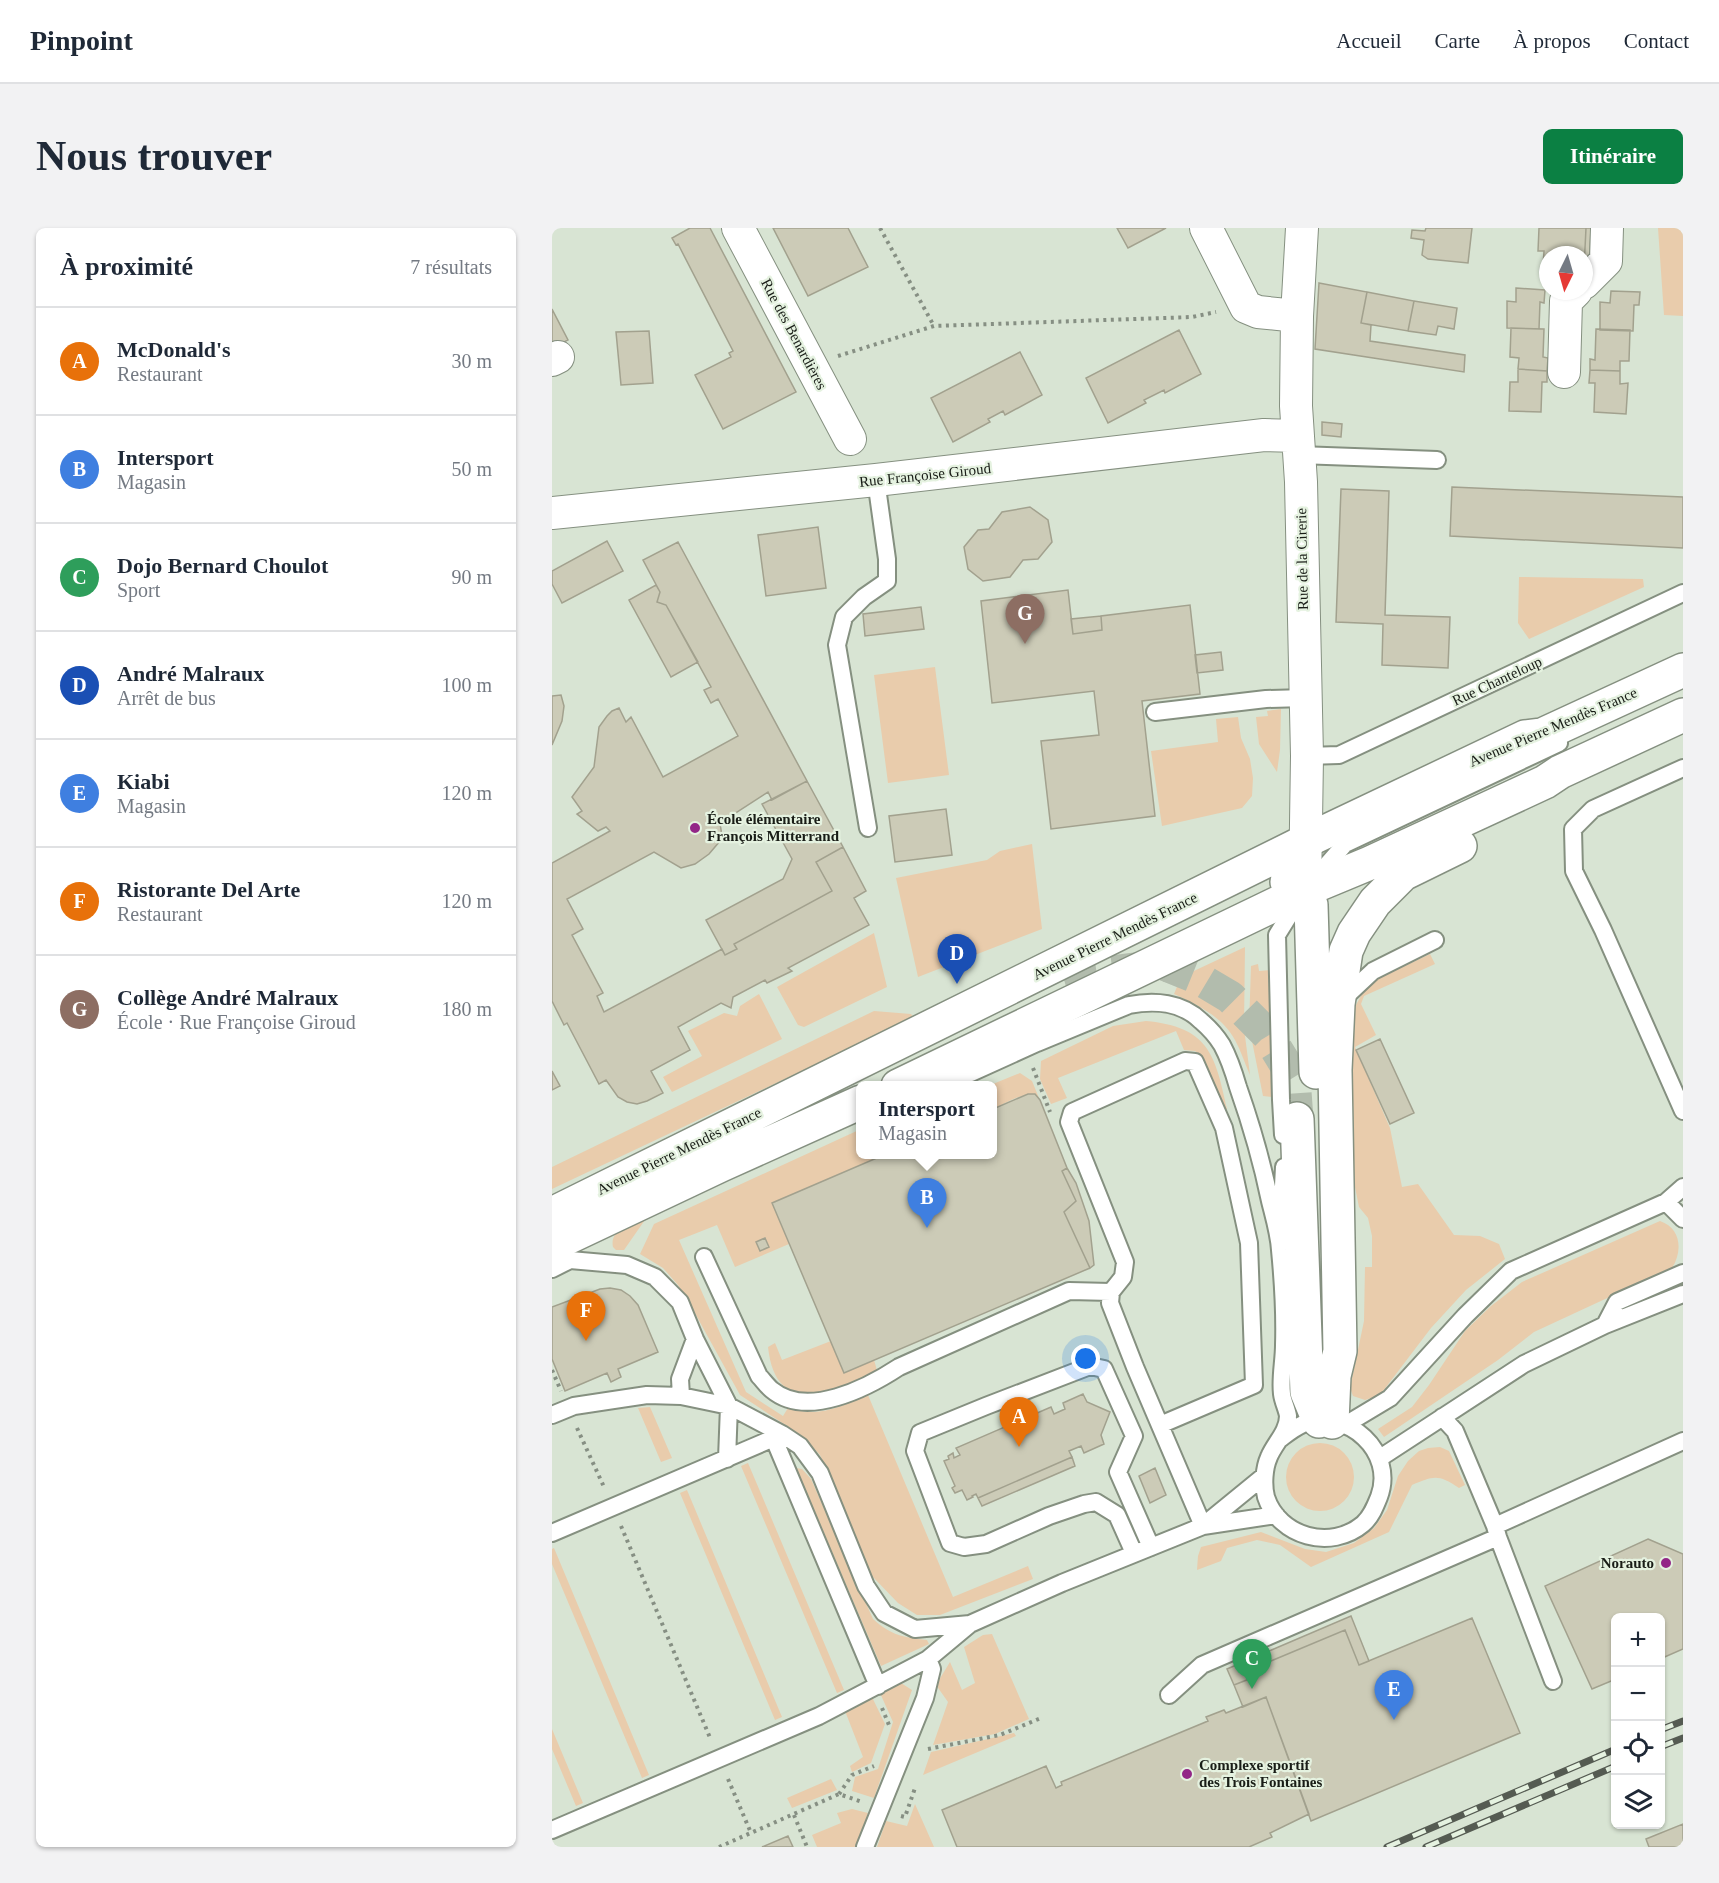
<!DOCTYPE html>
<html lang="fr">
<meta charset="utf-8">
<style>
:root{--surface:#fff;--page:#f2f2f3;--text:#1f2937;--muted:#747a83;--line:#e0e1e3;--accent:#0b8043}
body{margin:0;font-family:"Times New Roman",serif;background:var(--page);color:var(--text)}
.controls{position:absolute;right:18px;bottom:18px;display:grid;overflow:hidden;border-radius:9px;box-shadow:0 2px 4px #0004}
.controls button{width:54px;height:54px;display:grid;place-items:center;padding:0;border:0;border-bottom:2px solid var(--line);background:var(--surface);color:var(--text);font:30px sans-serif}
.compass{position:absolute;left:987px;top:18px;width:54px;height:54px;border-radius:50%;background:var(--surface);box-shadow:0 2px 4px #0004;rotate:185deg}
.you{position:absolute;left:534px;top:1131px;width:21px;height:21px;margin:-15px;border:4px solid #fff;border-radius:50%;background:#1a73e8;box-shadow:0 0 0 9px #1a73e833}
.badge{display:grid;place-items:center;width:39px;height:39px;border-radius:50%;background:var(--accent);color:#fff;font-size:20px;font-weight:700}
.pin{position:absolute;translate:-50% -50px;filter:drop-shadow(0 2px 3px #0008)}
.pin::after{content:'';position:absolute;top:32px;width:21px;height:18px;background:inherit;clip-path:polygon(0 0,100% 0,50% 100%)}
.popup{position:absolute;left:304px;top:853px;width:141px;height:78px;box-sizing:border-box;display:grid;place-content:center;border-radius:9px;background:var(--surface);filter:drop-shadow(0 2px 4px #0005);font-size:20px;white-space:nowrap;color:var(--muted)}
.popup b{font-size:22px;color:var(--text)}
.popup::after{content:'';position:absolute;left:50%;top:100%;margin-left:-12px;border:12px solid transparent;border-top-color:var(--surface)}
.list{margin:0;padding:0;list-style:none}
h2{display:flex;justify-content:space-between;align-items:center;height:78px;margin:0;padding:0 24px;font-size:26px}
h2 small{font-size:20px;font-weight:400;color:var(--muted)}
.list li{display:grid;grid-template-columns:39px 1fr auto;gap:18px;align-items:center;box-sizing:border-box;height:108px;padding:0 24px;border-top:2px solid var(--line)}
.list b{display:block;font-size:22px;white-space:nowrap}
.list p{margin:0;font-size:20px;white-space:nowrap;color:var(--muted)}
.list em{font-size:20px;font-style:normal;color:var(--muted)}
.icon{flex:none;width:33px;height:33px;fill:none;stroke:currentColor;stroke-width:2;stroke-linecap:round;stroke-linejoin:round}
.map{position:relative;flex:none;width:1131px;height:1619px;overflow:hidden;border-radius:9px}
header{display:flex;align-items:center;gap:36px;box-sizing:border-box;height:84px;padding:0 30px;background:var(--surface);border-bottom:2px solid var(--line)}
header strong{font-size:28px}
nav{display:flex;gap:33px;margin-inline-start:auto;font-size:21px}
.intro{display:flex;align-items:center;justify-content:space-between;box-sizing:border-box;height:144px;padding:0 36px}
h1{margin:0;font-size:42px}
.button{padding:15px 27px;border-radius:9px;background:var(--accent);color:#fff;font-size:21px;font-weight:700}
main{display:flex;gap:36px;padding:0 36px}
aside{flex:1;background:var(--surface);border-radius:9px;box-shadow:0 2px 4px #0004}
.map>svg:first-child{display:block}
</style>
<header>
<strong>Pinpoint</strong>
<nav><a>Accueil</a><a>Carte</a><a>À propos</a><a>Contact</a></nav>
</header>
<div class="intro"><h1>Nous trouver</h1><a class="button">Itinéraire</a></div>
<main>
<aside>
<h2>À proximité<small>7 résultats</small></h2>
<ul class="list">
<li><span class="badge" style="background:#e8710a">A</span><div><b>McDonald's</b><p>Restaurant</p></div><em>30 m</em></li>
<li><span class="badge" style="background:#3f7fe0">B</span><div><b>Intersport</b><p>Magasin</p></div><em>50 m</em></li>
<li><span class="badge" style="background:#2e9e5b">C</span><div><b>Dojo Bernard Choulot</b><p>Sport</p></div><em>90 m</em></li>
<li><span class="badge" style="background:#1a4fb4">D</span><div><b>André Malraux</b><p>Arrêt de bus</p></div><em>100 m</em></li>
<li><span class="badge" style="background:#3f7fe0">E</span><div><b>Kiabi</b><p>Magasin</p></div><em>120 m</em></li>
<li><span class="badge" style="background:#e8710a">F</span><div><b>Ristorante Del Arte</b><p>Restaurant</p></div><em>120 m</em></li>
<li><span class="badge" style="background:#8d6e63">G</span><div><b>Collège André Malraux</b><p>École · Rue Françoise Giroud</p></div><em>180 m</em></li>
</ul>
</aside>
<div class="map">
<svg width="1131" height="1619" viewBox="0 0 1131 1619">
<rect width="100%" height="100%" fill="#d8e4d3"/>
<!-- green -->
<path fill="#e9ccac" d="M1106,0h25v88l-19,-1z
M967,349l124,2 1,8 -115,52 -11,-16z
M383,439l14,108 -61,8 -14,-108z
M729,481l-1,41 -3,22 -18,-28 -3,-27 12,-1 -1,-5z
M686,489l3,21 9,21 3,19 -1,18 -10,12 -80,18 -11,-75 67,-9 -2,-23z
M480,616l10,85 -124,48 -22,-99 91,-18 13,-9z
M322,705l13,54 -83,40 -6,-2 -21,-38z
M693,719l-1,81 6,47c-5,-11 -9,-24 -15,-35 -13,-24 -38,-35 -61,-46l7,-17z
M878,726l5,10 -71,32 -3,8 15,31 -21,12 35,81 12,59 16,-3 36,51 26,1 19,8 6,15 -39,31 -35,38 -51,67 -15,5 -12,-4 -3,-8 14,-67 1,-54h7v-31l-4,-18 -9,-11 -11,-55 3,-138 11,-20 15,-15z
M706,736l1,7 12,-1 1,127 -9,-1 -14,-70 2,-60z
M207,766l23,45 -110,53 -9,-15 39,-21 -14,-25 36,-18 13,3 3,-10z
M322,783l37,3 3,4 -362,171v-22z
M594,793c62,6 69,32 81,88h-4l-21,-53 -7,-5 -11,-1 -8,-19 -118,47 9,20 -16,6 -11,-25 1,-18 72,-35z
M468,845l12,8 7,17c-11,-10 -34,6 -46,11v-23h-5z
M309,901v25l25,1 -97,89 -54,23 -18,-42 -38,15 67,152 37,24 5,-8c34,10 49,-1 80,-13l85,202 75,-31 5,13 -93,36h-23l-19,-12 -26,-27 -52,-121 -18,-19 -62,-41 -49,-89 -13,-21 -15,-17 -23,-14 14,-30z
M95,989l-23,33h-8l-3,-3c-4,-18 20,-24 34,-30z
M1108,993c21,7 23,30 12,47l-138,64 -36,28 -114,77 -6,-8 34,-22 17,-22 36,-54 26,-25 31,-24z
M279,1113l13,32 30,-13 5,17c-46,15 -103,43 -111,-30l7,-4 7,17z
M98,1179l22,51 -11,4 -23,-54z
M734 1249a34 34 0 1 1 68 0a34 34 0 1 1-68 0Z
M888,1219l9,4 16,34 -6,3c-21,-14 -25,-12 -47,-3l-23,47 -78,35 -31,-22 -23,-5 -30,8 -6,13 -24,9 1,-14 3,-9 60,-15 44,17 21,3 28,-9 20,-15 13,-18 11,-34 10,-15 11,-10 9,-3z
M196,1235l96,227 -7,3 -96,-227z
M244,1240l6,1 9,10 62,140c19,17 30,18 54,21l2,4 -48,22z
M135,1262l95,227 -7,3 -95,-227z
M2,1320l95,227 -7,3 -90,-214v-15z
M440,1406l37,85 -34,15 -62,11 15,-43 -12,-17 14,-23 12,28 13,-7 -11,-36 19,-12z
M349,1455l11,7 -38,108 -22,-7 3,-14 23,-8 15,-47 -13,-29z
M320,1469l13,27 -14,39 -19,9 -2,-6 13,-9 -18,-46z
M0,1501l31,74 -7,3 -24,-57z
M462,1505l2,3 -93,39 8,-23z
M279,1551l6,11 -45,18 -5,-10z
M363,1576l19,43h-57l9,-26 21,5z
M300,1581l16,4 -12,34h-39l-5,-12 29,-12 -4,-10z"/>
<!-- building -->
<path fill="#cccbb7" stroke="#a2a18e" stroke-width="1.5" d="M138,0h20l86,164 -73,37 -28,-54 36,-18 -2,-4 4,-2 -55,-107 -2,1 -4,-7z
M221,0h75l20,39 -60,29z
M565,0h49l-38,20z
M874,0h46l-4,35 -40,-4 -6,-4 2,-15 -13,-2 1,-8 13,1z
M987,0h47l-2,41v-14h-36v13l-5,-1 1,-16h-6z
M1034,0h5l-2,41h-5z
M767,55l48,9 -6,31 10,2 -1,16 95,14 -1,17 -149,-23z
M964,60l29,2 -1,13 -4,-1 -1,27 -32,-1v-27l9,1z
M1059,63l29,1 -1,13h-5l-1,26 -33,-1v-28l10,1z
M815,64l47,9 -6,30 -47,-8z
M862,73l43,7 -3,21 -16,-3 -2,9 -28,-4z
M0,81l16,31 -16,8z
M959,100l33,1 -1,28 5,1 -1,13 -29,-2 1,-11 -9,-1z
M1044,101l34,1 -1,31h-9v10l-30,-1v-11l5,1z
M627,102l22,44 -36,19 -1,-3 -20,10 2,3 -38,20 -22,-45z
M97,103l4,52 -32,2 -5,-53z
M468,124l22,43 -37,20 -2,-4 -15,8 2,3 -37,20 -22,-44z
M966,141l29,2v11h-5l-1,30 -32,-1 1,-29h8z
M1038,142l30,1v13l8,-1 -2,31 -32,-2 1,-29h-6z
M770,194l20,2 -1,13 -19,-2z
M900,259l231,10v51l-233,-12z
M789,261l48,2 -4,124 65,2 -2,51 -66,-3 1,-41 -47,-2z
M478,279l18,13 4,22 -14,17 -15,1 -13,17 -27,4 -15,-12 -4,-22 14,-17 11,-1 13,-17z
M266,299l8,61 -60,8 -8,-61z
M55,313l16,30 -61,32 -10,-19v-13z
M126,314l129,239 -35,19 -4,-8 -48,31 2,13 -2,5 -11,13 -14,10 -14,4 -27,-16 -87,47 16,30 -11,6 31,58 -6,3 7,16 118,-63 3,6 12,-6 -3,-5 98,-53 -16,-29 27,-15 23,44 -12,7 15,27 -81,43 4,3 -25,12 -2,-3 -32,17 -2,11 -10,-5 -43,24 12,23 -39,21 12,22 -16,8 -10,3 -10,-2 -9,-5 -12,-17 -7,4 -32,-61 -3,2 -12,-24v-138l58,-32 -4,-4 -8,4 -21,-17 5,-3 -10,-14 22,-30 5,-40 8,-11 5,-5 7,-3 7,14 5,-5 32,60 75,-41 -20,-37 -7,4 -7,-13 7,-3 -45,-82 -9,-3 3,-10 -17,-32z
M104,357l4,7 -3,10 9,3 32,57 -27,15 -42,-77z
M516,362l5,44 29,-4 -1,-14 89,-11 10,89 -58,7 13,115 -104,13 -10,-88 58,-6 -5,-44 -102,12 -11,-102z
M369,379l3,22 -59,7 -2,-22z
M549,388l1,14 -29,4 -2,-15z
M669,424l2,18 -26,3 -2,-18z
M9,467l3,11 -2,15 -10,24v-49z
M255,553l36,66 -27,15 16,29 -98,53 3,5 -12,6 -19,-35 77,-41 9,-20 -30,-55z
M394,581l6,46 -57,7 -6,-46z
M828,811l34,74 -24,11 -34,-74z
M0,843l8,15 -8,4z
M476,866h7l5,6 27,68 -5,3 14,30 -12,11 26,56 -246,105 -72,-170 114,-49h107v-45z
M515,940l9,15 13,38 5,44 -4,3 -26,-56 12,-11 -14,-30z
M213,1010l4,9 -9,4 -4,-9z
M58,1060l11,2 9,6 8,9 20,47 -40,17 3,8 -10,5 -4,-9 -42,18 -13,-32v-52l48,-18z
M531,1166l4,8 23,10 -9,23 3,9 -20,9 -3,-7 -12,5 3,6 -94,41 -2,-4 -4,2 1,1 -6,3 -5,-10 -7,3 -3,-5 3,-2 -11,-25 5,-2 -1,-3 5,-3 1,5 6,-3 -4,-7 95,-41 3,7 11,-5 -2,-6z
M520,1229l3,9 -93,40 -4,-8z
M603,1240l11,27 -16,8 -11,-27z
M1096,1311l35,15v95l-23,10v-41h-44v61l-24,10 -47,-103z
M799,1388l18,45 -10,4 -14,-35 -91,38 3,8 -23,9 -7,-16z
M920,1390l48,115 -209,88 -45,-124 -23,10 -9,-22 23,-9 -3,-8 91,-38 14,35z
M714,1469l43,117 -39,19 2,4 -23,10h-292l-15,-37 104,-44 10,22 6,-3 -1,-3 147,-61 -2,-4 18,-7 2,3z
M1131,1596v23h-34l-3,-8z
M236,1608l5,11h-31z"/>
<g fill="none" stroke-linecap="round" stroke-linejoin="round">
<!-- primary-tunnel -->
<path stroke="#b2bcad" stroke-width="33" stroke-dasharray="33 16" stroke-linecap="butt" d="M513,755l30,-9 71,-9 32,13 32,19 37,37 27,44 3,41"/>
<!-- service casing -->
<g stroke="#859080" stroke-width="20">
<path id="service" d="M747,227l138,5
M603,484l111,-13 39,-1
M755,528l32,-1 344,-162
M1131,540l-90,41 -20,20 1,42 29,59 80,181
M316,600l-31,-183 7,-28 20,-20 23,-16v-22l-11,-79
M764,649l29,-33 214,-101
M789,773l32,-30 62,-31
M380,855l39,-10 66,-30 92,-38c25,-5 53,-3 72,16 7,6 16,16 21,24 7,13 12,28 16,42 13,37 24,75 32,114 4,16 9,32 10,49 3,31 5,63 4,95 0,16 -4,33 -2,49 1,8 5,15 6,22 0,16 -14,28 -19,41 -5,11 -6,28 -3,40 13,40 65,54 97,27 8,-7 12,-17 16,-27 17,-45 -31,-89 -76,-73 -9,4 -15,9 -23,15
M731,907l-2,-35 -4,-165 23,-37
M1114,974l17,17
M729,997l3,-58
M152,1029l55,119c4,4 8,10 13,14 35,29 95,-2 127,-23l170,-76 42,1
M0,1041l18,-9 57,5 28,12 25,25 15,37 34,67 -2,53
M1053,1097l12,-23 66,-29
M129,1168l-1,-17 15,-40
M0,1187l22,-9 33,-5 40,-6 34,1 48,10 53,28 18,12 20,27 46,113 18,27 31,16 55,-5 92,-41 141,-57 73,-11
M890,1189l13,14 40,95 3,11 55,144
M608,1197l94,-40 -5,-142 -25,-115 -29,-66 -10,-1 -113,51 -3,10 56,140 -2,15 -12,15 -1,11 25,64 68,159
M793,1197l45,-27 75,-82 46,-45 155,-69 17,-15
M222,1211l104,247
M828,1230l144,-94 81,-39 78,-31
M652,1297l60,-49
M943,1298l188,-85
M0,1305l229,-98
M582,1325l-17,-38 -21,-13 -12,2 -35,12 -63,28 -22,3 -14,-4 -35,-92 5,-18 66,-27 104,-40 14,3 30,67 -16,36 33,75
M617,1467l33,-30 296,-128
M0,1602l267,-114 109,-57 42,-35
M313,1619l60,-149 7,-29 -4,-10"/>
</g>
<!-- minor casing -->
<g stroke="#859080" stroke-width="34">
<path id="minor" d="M186,0l112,211
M654,0l40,79 12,5 39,4
M750,0l-5,88 -1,90 5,76 6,274 -2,134
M1032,55l22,-22 1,-33
M0,132l6,-3
M1012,144l2,-71 10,-10
M0,285l324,-33 388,-45 34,1"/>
</g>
<!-- primary casing -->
<g stroke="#859080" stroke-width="36">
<path id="primary" d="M735,654l18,8 6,15 5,167
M346,858l407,-196 65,-27 175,-81 15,-10 123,-57
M745,891l10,273 12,29
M0,986l754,-373 219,-104 17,-2 141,-65
M0,1017l169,-80 140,-63
M780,1194l2,-46 6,-25 -5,-281 3,-66 8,-53 8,-18 21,-31 28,-28 57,-28"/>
</g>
<!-- path -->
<path stroke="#868f83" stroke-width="4" stroke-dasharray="3 4.5" stroke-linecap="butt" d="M328,0l54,98
M286,128l96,-30 258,-9 24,-5
M481,840l17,44
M0,1142l9,21
M25,1200l27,59
M69,1298l90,214
M330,1480l7,17
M376,1521l72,-14 41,-17
M176,1551l23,54
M287,1566l13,-19 22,-9
M242,1587l13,32
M349,1588l4,1 10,-29
M167,1619l120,-53 23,8"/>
<!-- service -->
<use href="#service" stroke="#fff" stroke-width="16"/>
<!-- minor -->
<use href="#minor" stroke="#fff" stroke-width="32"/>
<!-- primary -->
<use href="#primary" stroke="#fff" stroke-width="33"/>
<!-- rail casing -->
<g stroke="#555b52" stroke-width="7">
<path id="rail" d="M1108,1502l23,-9
M1108,1519l23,-9
M835,1619l229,-98
M874,1619l190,-81"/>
</g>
<!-- rail -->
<use href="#rail" stroke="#e5f2e0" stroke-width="4.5" stroke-dasharray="14" stroke-linecap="butt"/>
</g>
<!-- markers -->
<g fill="#932687" stroke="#e5f2e0" stroke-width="2">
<circle cx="143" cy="600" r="6"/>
<circle cx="1114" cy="1335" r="6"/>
<circle cx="635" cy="1546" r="6"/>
</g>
<g text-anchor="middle" stroke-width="4.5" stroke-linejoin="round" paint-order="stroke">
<!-- street labels -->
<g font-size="15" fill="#191d17" stroke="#e5f2e0">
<text transform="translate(242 106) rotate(62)" y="5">Rue des Benardières</text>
<text transform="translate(373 247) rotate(-6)" y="5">Rue Françoise Giroud</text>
<text transform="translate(750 331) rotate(-91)" y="5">Rue de la Cirerie</text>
<text transform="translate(945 453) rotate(-25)" y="5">Rue Chanteloup</text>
<text transform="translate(1001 499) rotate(-23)" y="5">Avenue Pierre Mendès France</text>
<text transform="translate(563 708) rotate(-26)" y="5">Avenue Pierre Mendès France</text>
<text transform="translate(127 923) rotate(-26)" y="5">Avenue Pierre Mendès France</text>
</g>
<!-- poi labels -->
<g font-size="15" font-weight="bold" fill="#191d17" stroke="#e5f2e0" text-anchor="start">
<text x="155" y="596">École élémentaire<tspan x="155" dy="17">François Mitterrand</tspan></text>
<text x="1102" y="1340" text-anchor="end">Norauto</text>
<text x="647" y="1542">Complexe sportif<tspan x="647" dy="17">des Trois Fontaines</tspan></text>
</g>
</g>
</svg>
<div class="controls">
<button>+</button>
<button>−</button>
<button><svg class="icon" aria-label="locate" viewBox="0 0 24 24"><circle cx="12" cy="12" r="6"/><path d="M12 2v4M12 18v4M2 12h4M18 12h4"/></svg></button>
<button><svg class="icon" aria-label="layers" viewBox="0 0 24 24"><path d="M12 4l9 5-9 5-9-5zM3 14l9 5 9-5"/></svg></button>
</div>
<svg class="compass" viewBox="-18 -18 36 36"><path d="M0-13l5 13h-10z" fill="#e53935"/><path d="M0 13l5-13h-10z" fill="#747a83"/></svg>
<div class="you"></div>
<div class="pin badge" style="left:467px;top:1219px;background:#e8710a">A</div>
<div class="pin badge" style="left:375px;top:1000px;background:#3f7fe0">B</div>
<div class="popup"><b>Intersport</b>Magasin</div>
<div class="pin badge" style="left:700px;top:1461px;background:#2e9e5b">C</div>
<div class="pin badge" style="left:405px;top:756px;background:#1a4fb4">D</div>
<div class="pin badge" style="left:842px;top:1492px;background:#3f7fe0">E</div>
<div class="pin badge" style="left:34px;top:1113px;background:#e8710a">F</div>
<div class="pin badge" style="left:473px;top:416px;background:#8d6e63">G</div>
</div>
</main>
